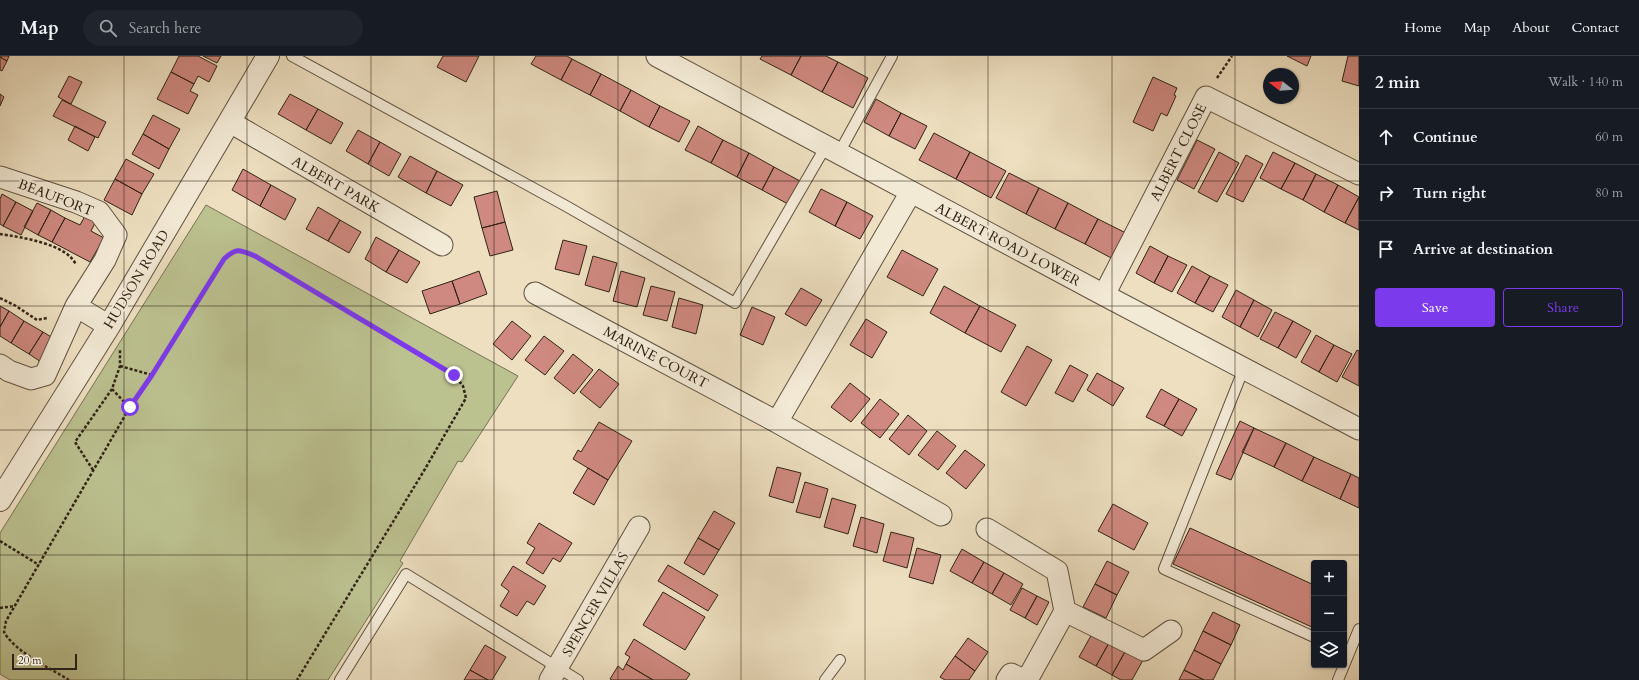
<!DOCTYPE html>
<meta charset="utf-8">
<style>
:root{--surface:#171b24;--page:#20242c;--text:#f1f3f6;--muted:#9ea1a6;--line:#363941;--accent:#7c3aed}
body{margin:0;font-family:Cardo,serif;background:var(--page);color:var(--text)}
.controls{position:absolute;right:12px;bottom:12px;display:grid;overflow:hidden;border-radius:4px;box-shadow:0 1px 3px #0004}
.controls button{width:36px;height:36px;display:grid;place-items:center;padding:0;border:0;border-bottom:1px solid var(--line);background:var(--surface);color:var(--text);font:20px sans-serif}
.compass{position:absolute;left:1263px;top:12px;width:36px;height:36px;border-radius:50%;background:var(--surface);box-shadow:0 1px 3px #0004;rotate:287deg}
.scale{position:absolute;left:12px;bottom:10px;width:65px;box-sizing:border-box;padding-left:4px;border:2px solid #312316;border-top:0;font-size:11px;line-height:14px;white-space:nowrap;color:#312316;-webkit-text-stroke:3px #f3ead6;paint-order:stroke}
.stop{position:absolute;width:12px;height:12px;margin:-9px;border:3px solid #7c3aed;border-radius:50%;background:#fff}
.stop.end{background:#7c3aed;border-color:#fff;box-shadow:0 1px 4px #0008}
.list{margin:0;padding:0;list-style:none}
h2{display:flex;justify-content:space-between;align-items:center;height:52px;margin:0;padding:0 16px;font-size:17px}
h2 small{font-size:13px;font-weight:400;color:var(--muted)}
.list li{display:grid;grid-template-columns:26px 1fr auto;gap:12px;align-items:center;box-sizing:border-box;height:56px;padding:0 16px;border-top:1px solid var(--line)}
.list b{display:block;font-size:15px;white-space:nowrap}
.list em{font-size:13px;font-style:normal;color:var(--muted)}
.actions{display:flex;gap:8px;padding:12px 16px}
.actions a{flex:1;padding:9px 0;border:1px solid var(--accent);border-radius:4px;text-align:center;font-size:14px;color:var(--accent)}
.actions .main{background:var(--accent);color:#fff}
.icon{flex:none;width:22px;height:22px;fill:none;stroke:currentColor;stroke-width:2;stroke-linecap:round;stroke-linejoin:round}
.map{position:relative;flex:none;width:1359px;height:624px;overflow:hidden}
header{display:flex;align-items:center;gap:24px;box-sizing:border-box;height:56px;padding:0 20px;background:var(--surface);border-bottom:1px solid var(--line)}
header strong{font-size:19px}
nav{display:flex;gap:22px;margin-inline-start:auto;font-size:14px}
.search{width:280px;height:36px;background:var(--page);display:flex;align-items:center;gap:10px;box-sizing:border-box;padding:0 14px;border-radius:22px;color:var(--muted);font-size:15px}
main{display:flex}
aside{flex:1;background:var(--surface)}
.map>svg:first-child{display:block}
</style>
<header>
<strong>Map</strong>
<div class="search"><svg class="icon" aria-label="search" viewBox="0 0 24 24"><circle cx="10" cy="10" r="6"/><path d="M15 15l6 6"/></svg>Search here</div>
<nav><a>Home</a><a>Map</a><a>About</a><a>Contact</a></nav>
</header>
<main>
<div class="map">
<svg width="1359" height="624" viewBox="0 0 1359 624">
<rect width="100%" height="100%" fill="#eddfc0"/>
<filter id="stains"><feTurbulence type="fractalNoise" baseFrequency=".005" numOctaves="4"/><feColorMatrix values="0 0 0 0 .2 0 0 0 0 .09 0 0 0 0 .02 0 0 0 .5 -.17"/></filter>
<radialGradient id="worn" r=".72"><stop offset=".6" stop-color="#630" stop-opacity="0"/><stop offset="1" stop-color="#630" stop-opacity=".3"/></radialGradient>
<!-- green -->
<path fill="#bcc190" stroke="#767253" d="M206,149l312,171 -56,86 -4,-1 -58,100 3,2 -75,117h-318l-10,-6v-141z"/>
<!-- building -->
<path fill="#cf8980" stroke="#312316" d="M0,0h9l-2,5 -7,-4z
M179,0h19l19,10 -8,16 -11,-6 -4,8 -23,-12z
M203,0h18l-4,7z
M443,0h36l-13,26 -29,-15z
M536,0h31l5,3 -11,21 -30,-16z
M762,0h39l-10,19 -31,-16z
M801,0h25l12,6 -16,30 -31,-17z
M1287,0h24l-4,10z
M1348,0h11v30l-17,-5z
M0,1l7,4 -5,10 -2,-1z
M572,3l29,15 -11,21 -29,-15z
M838,6l30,16 -15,30 -31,-16z
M171,16l23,12 -4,7 8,4 -10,19 -31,-15z
M601,18l30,16 -11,21 -30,-16z
M69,20l13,6 -11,22 -13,-7z
M1153,21l24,11 -3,7 2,1 -9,20 -6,-3 -8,18 -20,-9z
M631,34l29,16 -11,21 -29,-16z
M0,38l4,3 -4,9z
M290,38l28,15 -12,21 -28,-16z
M876,43l25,14 -12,23 -25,-14z
M62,44l44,22 -8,16 -45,-22z
M660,50l30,15 -11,21 -30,-15z
M318,53l25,14 -12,21 -25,-14z
M901,57l26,13 -12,23 -26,-13z
M153,59l27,14 -11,20 -26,-15z
M75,70l20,11 -7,14 -20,-11z
M698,70l25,14 -12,23 -26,-13z
M358,74l22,12 -12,22 -22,-13z
M934,77l36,19 -14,27 -37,-19z
M143,78l26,15 -10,20 -27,-15z
M723,84l26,13 -12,24 -26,-14z
M1197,84l18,9 -21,40 -17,-9z
M380,86l21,12 -12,22 -21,-12z
M970,96l36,19 -15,27 -35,-19z
M1219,96l20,11 -22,39 -19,-10z
M1273,96l22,11 -14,26 -21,-11z
M749,97l25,14 -12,23 -25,-13z
M1246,99l17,9 -20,38 -17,-8z
M410,100l27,15 -11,22 -28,-16z
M126,103l28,15 -12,20 -27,-15z
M1295,107l21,11 -13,26 -22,-11z
M774,111l26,14 -12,23 -26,-14z
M243,113l28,16 -11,21 -28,-16z
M437,115l26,14 -12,21 -25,-13z
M1009,117l30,15 -13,26 -30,-16z
M1316,118l22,11 -14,27 -21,-12z
M115,123l27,15 -10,21 -28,-15z
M271,129l25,14 -11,21 -25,-14z
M1338,129l21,12 -14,26 -21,-11z
M1039,132l29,15 -13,26 -29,-15z
M821,133l26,13 -12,24 -26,-14z
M497,135l8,31 -23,6 -8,-31z
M2,138l14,8 -13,24 -3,-2v-25z
M1359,141v33l-14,-7z
M16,146l17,9 -12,24 -18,-9z
M847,146l26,14 -13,23 -25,-13z
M37,147l14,7 -13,25 -14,-8z
M1068,147l30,16 -13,25 -30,-15z
M318,151l22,13 -12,21 -22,-12z
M51,154l14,8 -13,24 -14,-7z
M85,160l11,5 -5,10 13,7 -14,24 -38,-20 13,-24 15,7z
M1098,163l30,15 -13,26 -30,-16z
M340,164l21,12 -12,21 -21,-12z
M505,166l8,28 -23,6 -8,-28z
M376,181l23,13 -13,22 -21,-13z
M563,184l24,6 -8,29 -24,-6z
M1150,190l18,10 -14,27 -18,-10z
M399,194l21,12 -13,21 -21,-11z
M902,194l36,19 -15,27 -36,-19z
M593,200l24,7 -8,29 -24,-7z
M1168,200l19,9 -15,27 -18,-9z
M1192,210l18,10 -15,27 -18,-10z
M479,215l8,23 -27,10 -8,-23z
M621,215l24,7 -8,29 -24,-6z
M1210,220l18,9 -15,27 -18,-9z
M452,225l8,23 -30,10 -8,-23z
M651,230l24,6 -8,29 -24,-6z
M944,230l36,20 -15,27 -35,-20z
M801,232l21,12 -16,26 -21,-12z
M1236,234l18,10 -14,27 -18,-10z
M679,242l24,7 -7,29 -24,-7z
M1254,244l18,10 -14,27 -18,-10z
M0,250l9,5 -9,16z
M980,250l36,19 -15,27 -36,-19z
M752,251l23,10 -12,28 -23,-10z
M9,255l15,10 -13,22 -11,-7v-9z
M1275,256l18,9 -15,27 -18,-9z
M866,263l21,13 -15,26 -22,-13z
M24,265l19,11 -14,22 -18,-11z
M512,265l19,15 -19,24 -19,-16z
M1293,265l18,10 -15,27 -18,-10z
M43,276l15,9 -14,23 -15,-10z
M1316,279l18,10 -15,27 -18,-10z
M544,280l20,15 -19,24 -20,-15z
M1334,289l18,9 -15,28 -18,-10z
M1027,290l25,14 -26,46 -25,-14z
M1357,294l2,1v35l-17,-9z
M573,298l20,16 -19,24 -20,-16z
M1070,309l18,10 -15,27 -18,-9z
M599,313l20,15 -19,24 -20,-16z
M1097,317l27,15 -11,18 -26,-16z
M850,327l20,16 -19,23 -20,-15z
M1161,333l18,10 -15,27 -18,-9z
M880,343l19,15 -19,24 -19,-15z
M1179,343l18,10 -15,27 -18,-10z
M908,359l19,16 -18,24 -20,-16z
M1240,365l14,7 -23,52 -15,-6z
M599,366l33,19 -24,39 -35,-21 5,-9 3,2z
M1254,372l32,15 -12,24 -32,-15z
M937,375l19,15 -18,24 -20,-15z
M1286,387l28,14 -12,24 -28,-14z
M965,394l20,15 -19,24 -20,-16z
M1314,401l37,17 -11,25 -38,-18z
M777,411l24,6 -8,30 -24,-7z
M588,412l20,12 -14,25 -21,-12z
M1351,418l8,4v30l-19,-9z
M805,426l23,7 -8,29 -24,-6z
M832,442l24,7 -8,29 -24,-7z
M1113,448l35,19 -14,27 -36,-19z
M714,455l21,12 -16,27 -21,-12z
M861,461l23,7 -7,29 -24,-7z
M539,467l33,20 -12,19 -7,-4 -10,16 -17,-11 9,-15 -8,-5z
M1190,472l124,57v43l-141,-64z
M891,476l23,6 -7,30 -24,-7z
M698,482l21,12 -15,25 -20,-12z
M917,492l24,7 -8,29 -24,-7z
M962,493l22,13 -12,21 -22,-12z
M1107,505l22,11 -12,23 -22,-11z
M984,506l20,11 -12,21 -20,-11z
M668,509l50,30 -10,16 -50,-30z
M513,510l33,20 -12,19 -7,-4 -10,15 -17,-10 9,-15 -8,-6z
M1004,517l19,11 -12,21 -19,-11z
M1095,528l22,11 -11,23 -23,-11z
M1022,532l15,8 -12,22 -15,-8z
M663,536l42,25 -20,33 -42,-25z
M1037,540l12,6 -12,23 -12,-7z
M1213,556l27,13 -9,20 -28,-14z
M1203,575l28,14 -10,19 -27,-14z
M1093,576l17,9 -14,25 -17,-9z
M968,582l20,14 -13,19 -20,-15z
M634,583l56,35 -4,6h-33l-27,-16 4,-7 -5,-3z
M1110,585l16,9 -14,25 -16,-9z
M485,589l21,12 -14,23h-4l-18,-10z
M1126,594l17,10 -11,20h-11l-9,-5z
M1194,594l27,14 -8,16h-9l-20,-10z
M955,600l20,15 -6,9h-24l-5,-3z
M626,608l27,16h-41l-2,-1 8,-13 5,4z
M470,614l18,10h-24z
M1184,614l20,10h-25z"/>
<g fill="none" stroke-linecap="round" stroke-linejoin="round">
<!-- service casing -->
<g stroke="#605240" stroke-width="12">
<path id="service" d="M292,0l274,150 169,97 91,-157
M839,97l53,-97
M1244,312l-80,201 150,68
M340,624l66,-106 172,106
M825,624l15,-20
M1338,624l21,-51"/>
</g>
<!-- minor casing -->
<g stroke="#605240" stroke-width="23">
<path id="minor" d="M657,0l447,239 255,134
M230,66l212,123
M0,121l76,25 23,10 17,23 -11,25 -29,46
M535,237l242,129 164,93
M1104,239l102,-198 153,77
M0,309l9,6 22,8 14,-4 31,-69 33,20
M777,366l134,-230
M987,473l70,42 8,40 -38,69
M1065,555l79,39 27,-19
M550,624l89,-153
M1007,624l4,-6 13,6"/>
</g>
<!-- tertiary casing -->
<g stroke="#605240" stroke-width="24">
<path id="tertiary" d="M0,444l109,-174 159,-270"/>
</g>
<!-- path -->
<path stroke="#312316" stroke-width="2.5" stroke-dasharray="3 2" stroke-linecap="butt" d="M1217,22l15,-22
M0,178c20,3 68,10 76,31
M0,242l16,8 21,14 10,-2
M120,310l32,9
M112,333l17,18
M93,414l-18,-28 37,-53 8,-23v-16
M0,485l39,24
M0,552l15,-2
M69,624c-19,-12 -54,-28 -65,-48l2,-11 124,-214 22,-32 72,-116c13,-12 16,-9 31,-3l199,119 9,11 3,12 -41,71 -128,211"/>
<!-- service -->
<use href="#service" stroke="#f3ead6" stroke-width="10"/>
<!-- minor -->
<use href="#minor" stroke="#f3ead6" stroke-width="21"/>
<!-- tertiary -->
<use href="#tertiary" stroke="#f3ead6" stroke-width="22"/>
</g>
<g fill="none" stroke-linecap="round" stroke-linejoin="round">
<!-- route -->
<path stroke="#7c3aed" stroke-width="5" d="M130,351l22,-32 72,-116c13,-12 16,-9 31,-3l199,119"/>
</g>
<!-- grid -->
<path fill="none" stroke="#312316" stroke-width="1" stroke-opacity="0.55" d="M124,0v624M247,0v624M371,0v624M494,0v624M618,0v624M741,0v624M865,0v624M988,0v624M1112,0v624M1235,0v624M0,125h1359M0,250h1359M0,374h1359M0,499h1359"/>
<g text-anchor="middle" stroke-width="4" stroke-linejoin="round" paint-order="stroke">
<!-- street labels -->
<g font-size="14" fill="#312316" stroke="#f3ead6">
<text transform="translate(1178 96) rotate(-63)" y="5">ALBERT CLOSE</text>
<text transform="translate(336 128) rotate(30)" y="5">ALBERT PARK</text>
<text transform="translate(56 141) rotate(21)" y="5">BEAUFORT</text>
<text transform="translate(1008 188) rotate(28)" y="5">ALBERT ROAD LOWER</text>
<text transform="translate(136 223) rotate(-59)" y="5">HUDSON ROAD</text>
<text transform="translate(656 301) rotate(28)" y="5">MARINE COURT</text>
<text transform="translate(595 548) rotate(-60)" y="5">SPENCER VILLAS</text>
</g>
</g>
<rect width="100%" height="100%" filter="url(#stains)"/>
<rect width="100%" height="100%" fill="url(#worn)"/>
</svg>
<div class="controls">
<button>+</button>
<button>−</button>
<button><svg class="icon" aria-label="layers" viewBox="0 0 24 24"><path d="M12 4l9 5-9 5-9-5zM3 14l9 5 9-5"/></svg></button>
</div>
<svg class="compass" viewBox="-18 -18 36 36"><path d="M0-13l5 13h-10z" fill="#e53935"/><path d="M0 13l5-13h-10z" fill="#9ea1a6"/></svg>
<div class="scale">20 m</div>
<div class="stop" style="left:130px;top:351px"></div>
<div class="stop end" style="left:454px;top:319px"></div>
</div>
<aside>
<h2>2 min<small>Walk · 140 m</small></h2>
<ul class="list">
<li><svg class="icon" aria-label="ahead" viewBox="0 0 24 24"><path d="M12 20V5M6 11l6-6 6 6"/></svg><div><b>Continue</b></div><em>60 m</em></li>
<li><svg class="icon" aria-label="right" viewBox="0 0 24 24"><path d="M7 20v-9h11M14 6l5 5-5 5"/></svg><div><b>Turn right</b></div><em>80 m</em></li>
<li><svg class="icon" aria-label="arrive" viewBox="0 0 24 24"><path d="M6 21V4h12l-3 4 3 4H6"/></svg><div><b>Arrive at destination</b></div></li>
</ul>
<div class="actions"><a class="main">Save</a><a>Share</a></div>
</aside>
</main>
